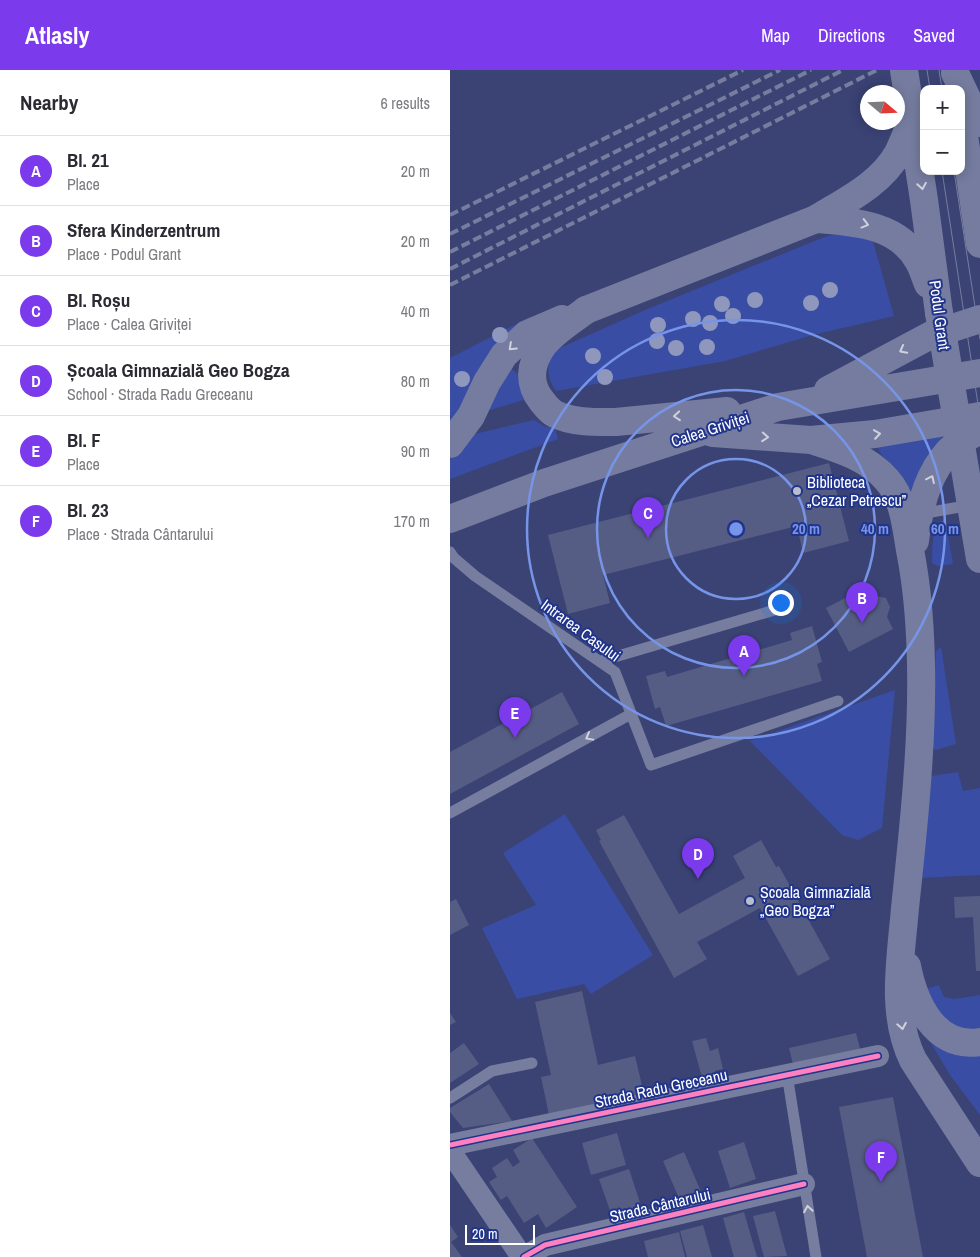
<!DOCTYPE html>
<meta charset="utf-8">
<style>
:root{--surface:#fff;--page:#f7f7f7;--text:#2b2b33;--muted:#7c7c81;--line:#e1e1e2;--accent:#7c3aed}
body{margin:0;font-family:"Archivo Narrow",sans-serif;background:var(--page);color:var(--text)}
.controls{position:absolute;right:15px;top:15px;display:grid;overflow:hidden;border-radius:10px;box-shadow:0 2px 12px #0003}
.controls button{width:45px;height:45px;display:grid;place-items:center;padding:0;border:0;border-bottom:1px solid var(--line);background:var(--surface);color:var(--text);font:25px sans-serif}
.compass{position:absolute;left:410px;top:15px;width:45px;height:45px;border-radius:50%;background:var(--surface);box-shadow:0 2px 12px #0003;rotate:109deg}
.scale{position:absolute;left:15px;bottom:12px;width:70px;box-sizing:border-box;padding-left:5px;border:2px solid #fff;border-top:0;font-size:14px;line-height:18px;white-space:nowrap;color:#fff;-webkit-text-stroke:4px #21348c;paint-order:stroke}
.you{position:absolute;left:330px;top:532px;width:18px;height:18px;margin:-12px;border:4px solid #fff;border-radius:50%;background:#1a73e8;box-shadow:0 0 0 8px #1a73e833}
.badge{display:grid;place-items:center;width:32px;height:32px;border-radius:50%;background:var(--accent);color:#fff;font-size:16px;font-weight:700}
.pin{position:absolute;translate:-50% -41px;filter:drop-shadow(0 1px 2px #0008)}
.pin::after{content:'';position:absolute;top:26px;width:18px;height:15px;background:inherit;clip-path:polygon(0 0,100% 0,50% 100%)}
.list{margin:0;padding:0;list-style:none}
h2{display:flex;justify-content:space-between;align-items:center;height:65px;margin:0;padding:0 20px;font-size:21px}
h2 small{font-size:16px;font-weight:400;color:var(--muted)}
.list li{display:grid;grid-template-columns:32px 1fr auto;gap:15px;align-items:center;box-sizing:border-box;height:70px;padding:0 20px;border-top:1px solid var(--line)}
.list b{display:block;font-size:19px;white-space:nowrap}
.list p{margin:0;font-size:16px;white-space:nowrap;color:var(--muted)}
.list em{font-size:16px;font-style:normal;color:var(--muted)}
.map{position:relative;flex:none;width:530px;height:1187px;overflow:hidden}
header{display:flex;align-items:center;gap:30px;box-sizing:border-box;height:70px;padding:0 25px;background:var(--accent);color:#fff}
header strong{font-size:24px}
nav{display:flex;gap:28px;margin-inline-start:auto;font-size:18px}
main{display:flex}
aside{flex:1;background:var(--surface)}
.map>svg:first-child{display:block}
</style>
<header>
<strong>Atlasly</strong>
<nav><a>Map</a><a>Directions</a><a>Saved</a></nav>
</header>
<main>
<aside>
<h2>Nearby<small>6 results</small></h2>
<ul class="list">
<li><span class="badge">A</span><div><b>Bl. 21</b><p>Place</p></div><em>20 m</em></li>
<li><span class="badge">B</span><div><b>Sfera Kinderzentrum</b><p>Place · Podul Grant</p></div><em>20 m</em></li>
<li><span class="badge">C</span><div><b>Bl. Roșu</b><p>Place · Calea Griviței</p></div><em>40 m</em></li>
<li><span class="badge">D</span><div><b>Școala Gimnazială Geo Bogza</b><p>School · Strada Radu Greceanu</p></div><em>80 m</em></li>
<li><span class="badge">E</span><div><b>Bl. F</b><p>Place</p></div><em>90 m</em></li>
<li><span class="badge">F</span><div><b>Bl. 23</b><p>Place · Strada Cântarului</p></div><em>170 m</em></li>
</ul>
</aside>
<div class="map">
<svg width="530" height="1187" viewBox="0 0 530 1187">
<rect width="100%" height="100%" fill="#3a4374"/>
<!-- green -->
<path fill="#394da4" d="M388,164l34,4 22,78 -81,19 -88,26 -169,30c-10,-14 -12,-34 6,-44l83,-37 182,-74z
M82,246l-26,18 -9,9 -47,84v-69z
M60,298l8,6 2,14 7,11 -40,12z
M84,350l10,6 11,3 3,10 -108,40v-20l20,-24z
M491,366l1,4 -33,58 -34,-54z
M495,448l8,46 -16,2 -5,-3c1,-16 -2,-35 13,-45z
M491,577l15,97 -20,6 -4,-2 -1,-4 5,-93z
M445,620l-13,138 -24,12 -16,-5 -92,-94z
M508,702l5,19 17,-3v87l-61,3 10,-96 2,-6z
M115,744l88,141 -62,39 -7,-10 -67,15 -35,-71 54,-23 -33,-52z
M489,915l5,12 10,2 26,-4v36l-17,-2 -15,-6 -25,-33z
M478,968l52,17v60l-30,-40z"/>
<!-- building -->
<path fill="#565d84" d="M379,393l20,78 -46,12 -6,-27 -194,49 7,28 -42,11 -20,-79z
M420,515l6,11 10,2 4,9 -3,10 6,12 -44,23 -23,-44z
M362,556l10,36 -5,2 5,17 -156,45 -6,-19 -5,2 -9,-33 19,-5 2,6 125,-37 -2,-7z
M112,622l17,32 -129,70v-42z
M174,745l55,99 66,-36 -12,-22 28,-16 15,27 3,-1 51,93 -32,17 -38,-68 -63,34 10,17 -33,19 -75,-137 2,-1 -5,-10z
M530,826v75h-4l-3,-54 -18,1 -1,-21z
M6,829l13,26 -19,10v-33z
M132,921l16,74 37,-9 9,38 -95,21 -8,-38 10,-2 -16,-73z
M0,943l6,9 -6,3z
M406,963l5,20 -67,15 -5,-20z
M256,968l4,13 8,-3 5,21 -8,2 2,10 -13,4 -12,-44z
M14,973l15,21 -29,19v-30z
M39,1014l23,37 -49,7 -13,-16v-4z
M443,1027l30,160h-56l-28,-150z
M167,1063l9,32 -35,10 -9,-32z
M82,1068l45,69 -31,21 -8,-14 -14,9 -17,-27 -6,4 -12,-18 8,-5 -5,-9 15,-10 6,9 7,-5 -7,-12z
M294,1072l12,37 -26,9 -12,-37z
M234,1082l18,42 -21,9 -18,-42z
M179,1099l14,43 -29,10 -15,-43z
M325,1141l12,45 -23,1 -11,-41z
M294,1142l13,45h-23l-11,-39z
M0,1155l8,12 -7,5 11,15h-12z
M253,1155l9,32h-25l-7,-26z
M229,1162l6,25h-37l-4,-16z"/>
<g fill="none" stroke-linecap="round" stroke-linejoin="round">
<!-- lane -->
<path stroke="#767d9f" stroke-width="11" d="M470,444l51,-9
M0,482l4,6 21,18 140,96 36,93 187,-64
M151,591l177,-52
M0,743l181,-99
M337,1004l29,183
M0,1028l42,-27 40,-8"/>
<!-- street -->
<path stroke="#767d9f" stroke-width="22" d="M0,1075l428,-89
M0,1081l72,106
M74,1187l21,-12 259,-61"/>
<!-- primary -->
<path stroke="#767c9f" stroke-width="28" d="M454,0l20,130 15,113
M505,3l20,42 5,8
M511,45l19,129
M366,149c38,3 83,5 103,43 4,7 6,15 9,22
M366,149c29,-18 65,-35 82,-66 5,-10 9,-22 14,-32
M136,240c-14,11 -33,22 -44,37 -12,18 -14,36 -1,53 4,5 8,11 14,14 18,9 42,8 61,8l111,-11
M378,320l103,-55 49,-16
M263,363l98,7 64,-6 105,-18
M361,370c28,9 56,17 76,40 17,19 19,47 23,70 14,71 13,147 8,219 -3,46 -8,92 -13,139 -4,50 -15,105 8,152l67,103
M0,374l21,-28 16,-34 17,-27 23,-21 35,-15
M0,449l94,-36 234,-76 202,-34
M465,471c4,-35 14,-79 47,-101 5,-3 11,-6 17,-9
M457,896c7,36 27,83 73,76"/>
<!-- tram -->
<path stroke="#767d9f" stroke-width="1" d="M477,0l3,19
M489,0l3,19
M492,101l38,246
M504,101l26,168"/>
<!-- rail -->
<path stroke="#767d9f" stroke-width="4" stroke-dasharray="9 4" stroke-linecap="butt" d="M0,145l293,-145
M0,164l330,-164
M0,182l361,-182
M0,199l393,-199
M0,215l427,-215"/>
<!-- primary-bridge -->
<path stroke="#767c9f" stroke-width="28" d="M136,240l230,-91
M489,243l41,246"/>
<!-- cycleway casing -->
<g stroke="#21348c" stroke-width="8">
<path id="cycleway" d="M0,1075l428,-89
M74,1187l21,-12 259,-61"/>
</g>
<!-- cycleway -->
<use href="#cycleway" stroke="#ff80c0" stroke-width="5"/>
</g>
<!-- trees -->
<g fill="#8f97bd">
<circle cx="380" cy="220" r="8"/>
<circle cx="305" cy="230" r="8"/>
<circle cx="361" cy="233" r="8"/>
<circle cx="272" cy="234" r="8"/>
<circle cx="283" cy="246" r="8"/>
<circle cx="243" cy="249" r="8"/>
<circle cx="260" cy="253" r="8"/>
<circle cx="208" cy="255" r="8"/>
<circle cx="50" cy="265" r="8"/>
<circle cx="207" cy="271" r="8"/>
<circle cx="257" cy="277" r="8"/>
<circle cx="226" cy="278" r="8"/>
<circle cx="143" cy="286" r="8"/>
<circle cx="155" cy="307" r="8"/>
<circle cx="12" cy="309" r="8"/>
</g>
<!-- one-way arrows -->
<defs><path id="oneway-chevron" d="M-2-3.5L2.5 0L-2 3.5" fill="none" stroke-width="1.6" stroke-linecap="round" stroke-linejoin="round" transform="scale(1.25)"/></defs>
<g stroke="#cfd1dd">
<use href="#oneway-chevron" transform="translate(472 116) rotate(81)"/>
<use href="#oneway-chevron" transform="translate(415 154) rotate(15)"/>
<use href="#oneway-chevron" transform="translate(62 277) rotate(137)"/>
<use href="#oneway-chevron" transform="translate(453 280) rotate(152)"/>
<use href="#oneway-chevron" transform="translate(227 346) rotate(175)"/>
<use href="#oneway-chevron" transform="translate(427 364) rotate(-8)"/>
<use href="#oneway-chevron" transform="translate(315 367) rotate(4)"/>
<use href="#oneway-chevron" transform="translate(481 409) rotate(-64)"/>
<use href="#oneway-chevron" transform="translate(452 956) rotate(80)"/>
</g>
<g stroke="#cfd2dd">
<use href="#oneway-chevron" transform="translate(139 667) rotate(151)"/>
<use href="#oneway-chevron" transform="translate(358 1139) rotate(-99)"/>
</g>
<!-- distance rings -->
<g fill="none" stroke="#7795e8" stroke-width="2.5">
<circle cx="286" cy="459" r="70"/>
<circle cx="286" cy="459" r="139"/>
<circle cx="286" cy="459" r="209"/>
</g>
<!-- markers -->
<g fill="#babdce" stroke="#21348c" stroke-width="2">
<circle cx="347" cy="421" r="5"/>
<circle cx="300" cy="831" r="5"/>
</g>
<g text-anchor="middle" stroke-width="4" stroke-linejoin="round" paint-order="stroke">
<!-- street labels -->
<g font-size="16" fill="#fff" stroke="#21348c">
<text transform="translate(490 245) rotate(82)" y="6">Podul Grant</text>
<text transform="translate(260 359) rotate(-18)" y="6">Calea Griviței</text>
<text transform="translate(131 560) rotate(36)" y="6">Intrarea Cașului</text>
<text transform="translate(211 1018) rotate(-12)" y="6">Strada Radu Greceanu</text>
<text transform="translate(210 1135) rotate(-13)" y="6">Strada Cântarului</text>
</g>
<!-- poi labels -->
<g font-size="16" fill="#fff" stroke="#21348c" text-anchor="start">
<text x="357" y="418">Biblioteca<tspan x="357" dy="18">„Cezar Petrescu”</tspan></text>
<text x="310" y="828">Școala Gimnazială<tspan x="310" dy="18">„Geo Bogza”</tspan></text>
</g>
</g>
<circle cx="286" cy="459" r="8" fill="#7795e8" stroke="#21348c" stroke-width="2.5"/>
<g font-size="15" text-anchor="middle" font-weight="bold" fill="#7795e8" stroke="#21348c" stroke-width="4" stroke-linejoin="round" paint-order="stroke">
<text x="356" y="464">20 m</text>
<text x="425" y="464">40 m</text>
<text x="495" y="464">60 m</text>
</g>
</svg>
<div class="controls">
<button>+</button>
<button>−</button>
</div>
<svg class="compass" viewBox="-18 -18 36 36"><path d="M0-13l5 13h-10z" fill="#e53935"/><path d="M0 13l5-13h-10z" fill="#7c7c81"/></svg>
<div class="scale">20 m</div>
<div class="you"></div>
<div class="pin badge" style="left:294px;top:606px">A</div>
<div class="pin badge" style="left:412px;top:553px">B</div>
<div class="pin badge" style="left:198px;top:468px">C</div>
<div class="pin badge" style="left:248px;top:809px">D</div>
<div class="pin badge" style="left:65px;top:668px">E</div>
<div class="pin badge" style="left:431px;top:1112px">F</div>
</div>
</main>
